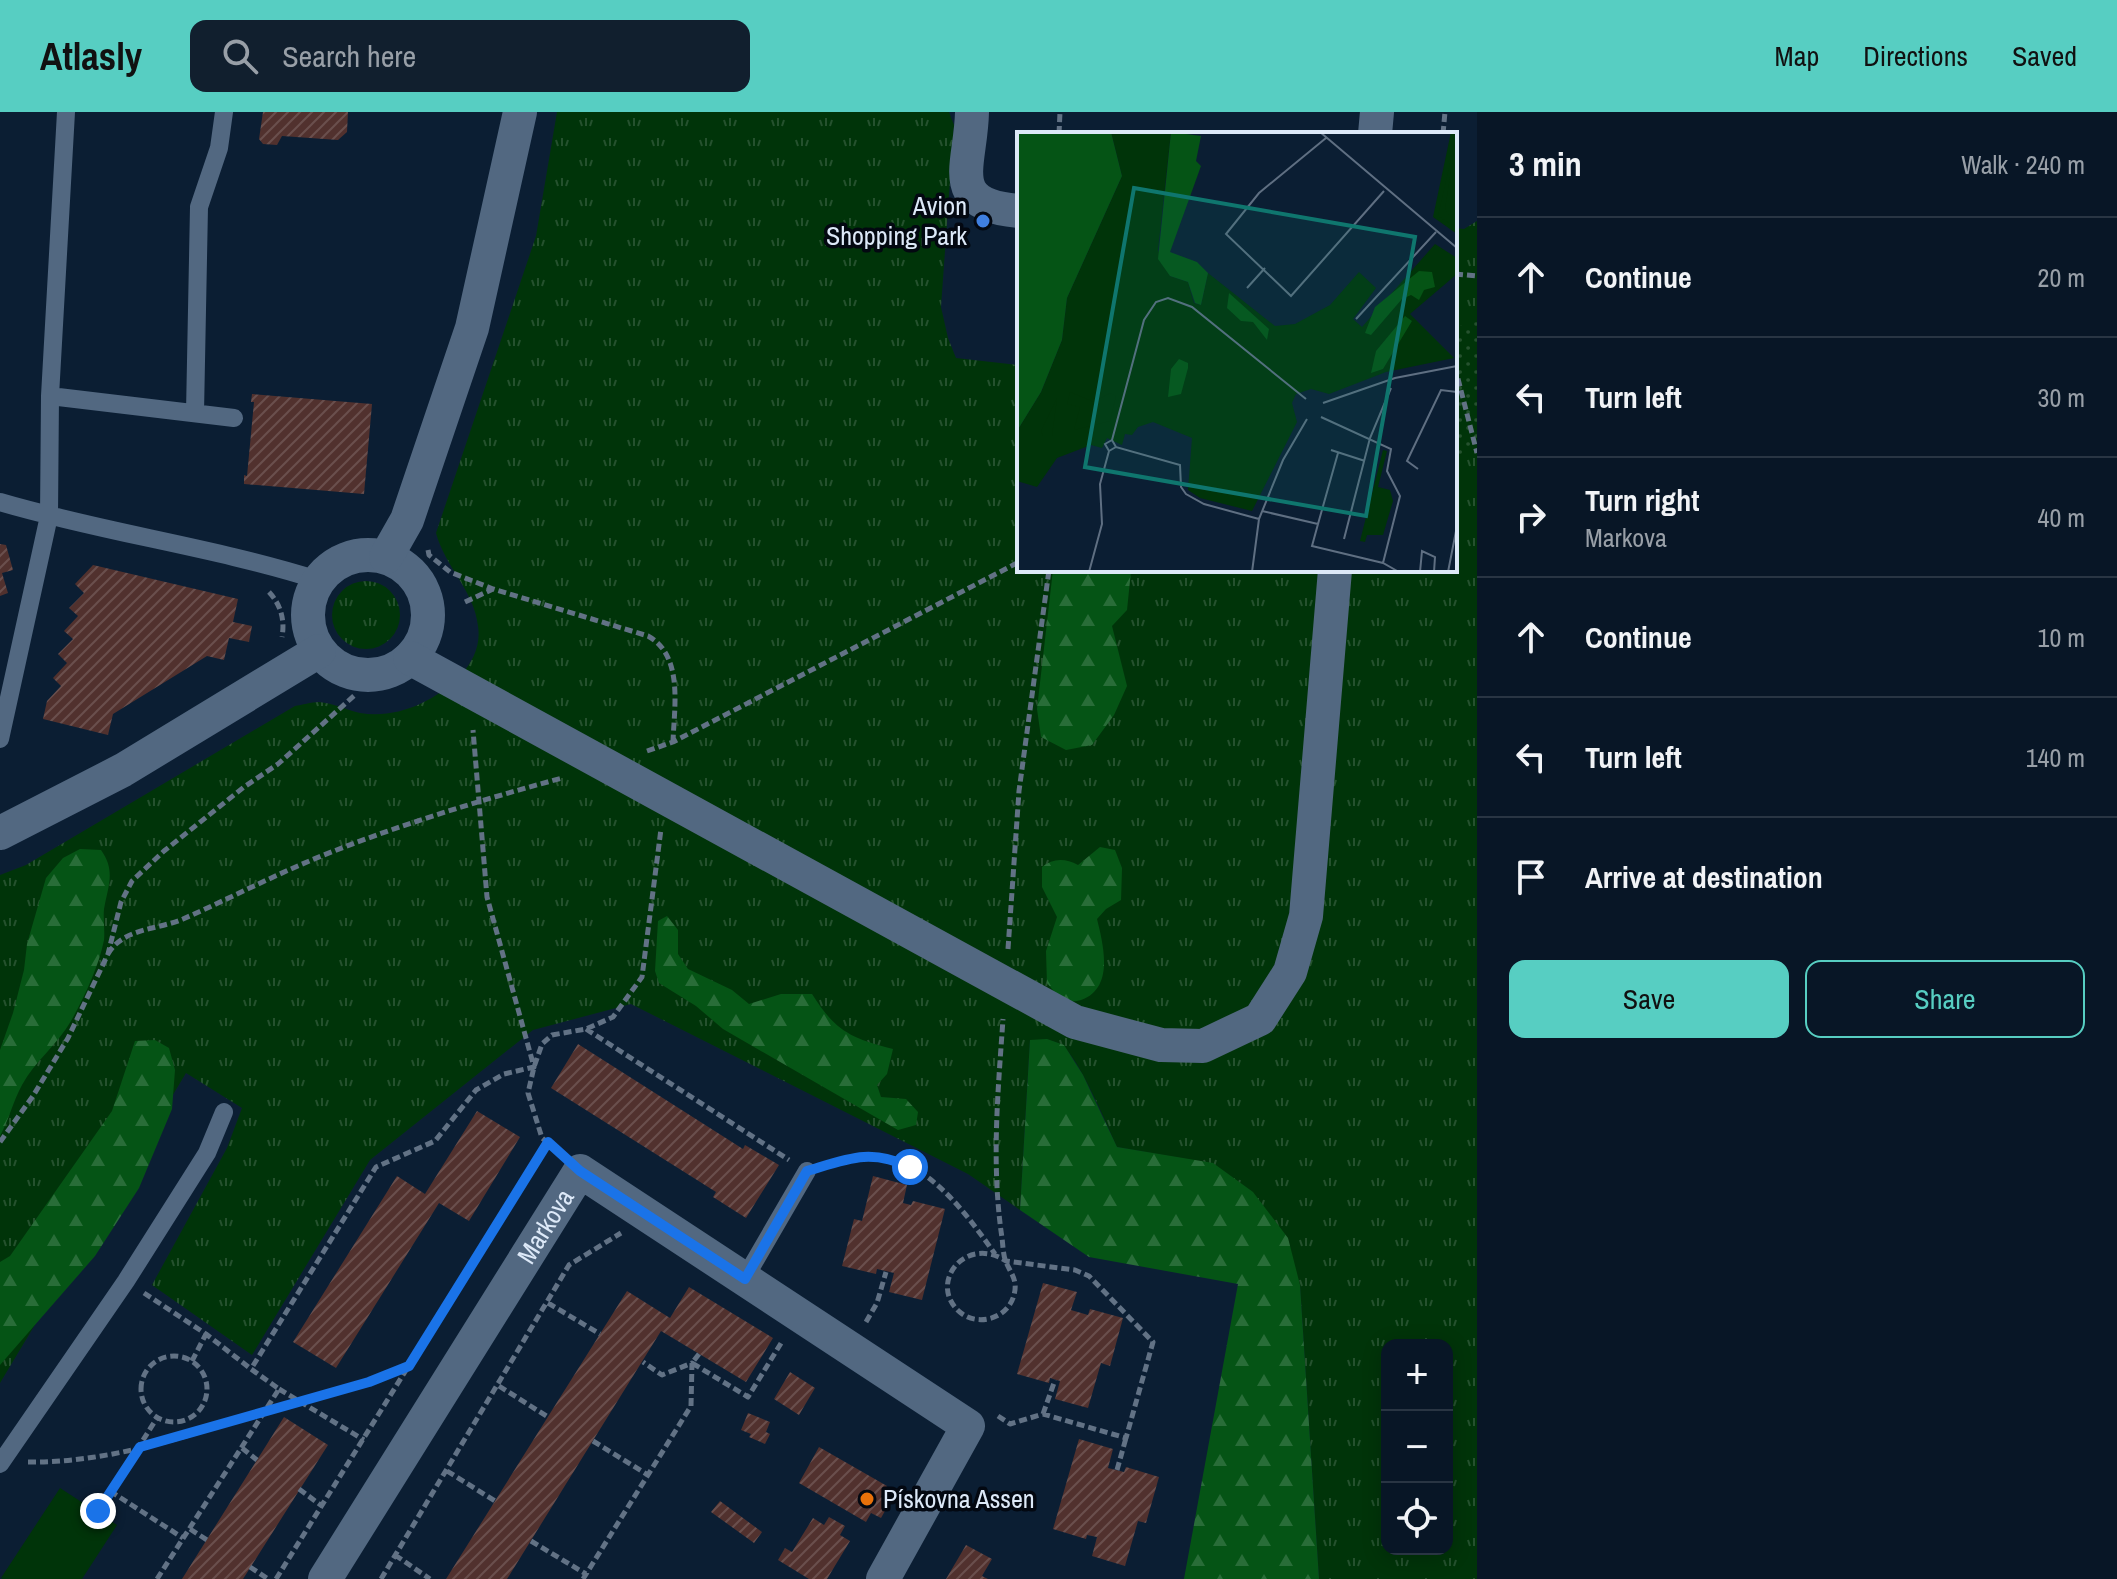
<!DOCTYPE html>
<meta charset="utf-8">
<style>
:root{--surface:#081626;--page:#111f2e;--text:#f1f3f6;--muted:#989fa7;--line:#293543;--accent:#57cec2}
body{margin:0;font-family:"Archivo Narrow",sans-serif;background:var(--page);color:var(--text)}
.controls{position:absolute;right:24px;bottom:24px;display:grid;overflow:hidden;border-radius:16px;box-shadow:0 4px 20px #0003}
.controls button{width:72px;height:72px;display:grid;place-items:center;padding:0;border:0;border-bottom:2px solid var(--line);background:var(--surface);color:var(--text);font:40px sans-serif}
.stop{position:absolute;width:24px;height:24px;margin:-18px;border:6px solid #1a73e8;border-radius:50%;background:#fff}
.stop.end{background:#1a73e8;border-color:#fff;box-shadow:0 2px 8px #0008}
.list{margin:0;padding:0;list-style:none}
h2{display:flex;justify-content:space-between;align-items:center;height:104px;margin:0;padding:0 32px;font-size:34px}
h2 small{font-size:26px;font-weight:400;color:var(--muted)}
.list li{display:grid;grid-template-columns:52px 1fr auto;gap:24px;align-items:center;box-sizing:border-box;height:120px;padding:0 32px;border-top:2px solid var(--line)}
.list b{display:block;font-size:30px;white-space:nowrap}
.list p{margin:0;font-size:26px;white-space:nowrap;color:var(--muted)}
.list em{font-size:26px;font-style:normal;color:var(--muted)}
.actions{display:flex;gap:16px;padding:24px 32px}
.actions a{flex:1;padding:18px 0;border:2px solid var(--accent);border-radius:16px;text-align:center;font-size:28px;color:var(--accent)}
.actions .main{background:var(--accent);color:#111}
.icon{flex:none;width:44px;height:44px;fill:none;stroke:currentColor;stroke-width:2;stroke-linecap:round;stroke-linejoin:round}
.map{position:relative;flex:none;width:1477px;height:1467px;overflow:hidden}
header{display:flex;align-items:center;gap:48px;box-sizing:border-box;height:112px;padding:0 40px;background:var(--accent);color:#111}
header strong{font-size:38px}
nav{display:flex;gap:44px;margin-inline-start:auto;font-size:28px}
.search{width:560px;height:72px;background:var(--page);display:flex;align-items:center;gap:20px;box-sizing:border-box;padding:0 28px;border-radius:16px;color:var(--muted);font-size:30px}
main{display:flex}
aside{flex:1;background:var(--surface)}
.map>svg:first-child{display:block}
</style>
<header>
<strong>Atlasly</strong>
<div class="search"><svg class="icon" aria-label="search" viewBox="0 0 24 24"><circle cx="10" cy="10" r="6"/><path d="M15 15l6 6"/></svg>Search here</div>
<nav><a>Map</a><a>Directions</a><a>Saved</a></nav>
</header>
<main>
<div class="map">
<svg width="1477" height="1467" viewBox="0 0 1477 1467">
<defs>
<pattern id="grass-tufts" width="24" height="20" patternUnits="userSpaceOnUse" patternTransform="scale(2)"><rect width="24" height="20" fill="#003409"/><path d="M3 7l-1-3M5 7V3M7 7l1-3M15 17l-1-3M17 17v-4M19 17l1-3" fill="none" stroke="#25512e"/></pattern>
<pattern id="forest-firs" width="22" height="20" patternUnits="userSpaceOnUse" patternTransform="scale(2)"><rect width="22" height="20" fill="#055415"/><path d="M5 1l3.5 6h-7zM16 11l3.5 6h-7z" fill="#296d38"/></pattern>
<pattern id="park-dots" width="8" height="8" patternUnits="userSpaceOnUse" patternTransform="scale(2)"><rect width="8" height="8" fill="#003409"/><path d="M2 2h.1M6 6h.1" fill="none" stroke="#25512e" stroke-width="1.8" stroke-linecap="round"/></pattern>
<pattern id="building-hatch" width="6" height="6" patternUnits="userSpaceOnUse" patternTransform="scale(2)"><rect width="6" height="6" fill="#51312e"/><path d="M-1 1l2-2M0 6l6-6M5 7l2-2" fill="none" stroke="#6a4f4d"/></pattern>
</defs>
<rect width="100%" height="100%" fill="#0b1e33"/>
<!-- grass -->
<path fill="url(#grass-tufts)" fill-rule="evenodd" d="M557,0h392l5,13 -13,182 7,31 8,20 63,7v205h436v-342l9,1 13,-8v1358h-158l-19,-294 -87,-121 -96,-17c-9,-20 -40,-94 -57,-103 -10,-5 -19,-4 -30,-4l-10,170 -52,-36 -337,-170 -98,26 -163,130 -118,195 -100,-70 75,-137 15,-40 -56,-35 -186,310v-508l26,-10 269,-159c7,-1 16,-4 24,-4 14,1 28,8 41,11 37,6 74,-11 100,-37 13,-14 21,-31 18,-50 -4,-36 -33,-59 -42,-93l100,-297zM1387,1233h60v204h-60z
M332 503a34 34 0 1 1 68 0a34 34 0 1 1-68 0Z"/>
<!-- forest -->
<path fill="url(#forest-firs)" d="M1053,458l78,1 -4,39 -15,16 15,60 -13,29 -22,30 -26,5 -25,-13 -4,-28z
M1100,735l15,3 7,18 -1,32 -15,9 -9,10c6,25 18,69 -16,81 -5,2 -14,1 -19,1l-15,-18 -1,-32 11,-34 -15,-30v-20c11,-9 23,-9 36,-2z
M80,737l21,1c15,21 7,36 3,59 -1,10 1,21 0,31 -5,26 -20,58 -33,81 -13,23 -36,40 -49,64 -9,16 -13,35 -22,51v-86l13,-37 11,-43 3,-26 19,-66 17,-20z
M667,804l11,14v24l10,15 44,21 17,14 32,-10h31c24,38 39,44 81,55l-6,25 -10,11 4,12 25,2 12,13 -2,13 -18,5 -175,-101 -27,-23 -37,-23 -4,-12 3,-50z
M1047,927l17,6 19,30 34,72 96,16 40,29 35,46 12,47 19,294h-135l54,-295 -149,-27 -69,-47 10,-170z
M155,928l14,8 6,22 -3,39 -33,79 -44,68 -95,109v-103l10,-6 102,-145 23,-70z"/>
<!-- park -->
<path fill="url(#park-dots)" d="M1477,204v137l-22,10v-134z"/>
<!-- garden -->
<path fill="#003409" d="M60,1376l57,37 -35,54h-79l-2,-1z"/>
<!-- building -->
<path fill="url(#building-hatch)" d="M263,0h85l-1,20 -9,8 -56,-4 -5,9 -14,-1 -4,-5z
M252,282l120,10 -8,90 -120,-10v-9l3,1 7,-74h-3z
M0,432l6,1 7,25 -11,3 6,20 -8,3z
M93,453l145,34 -5,23 19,4 -3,16 -20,-4 -5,22 -17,-4 -94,58 -5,21 -65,-16 4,-18 14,-15 -8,-8 14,-15 -9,-9 15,-15 -9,-8 14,-15 -9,-8 15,-15 -9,-9z
M578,932l165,105 2,-4 34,20 -33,53 -33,-21 3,-5 -165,-104z
M477,999l43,26 -51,84 -30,-18 -103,165 -43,-26 104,-166 28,18z
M873,1064l34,9 -4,18 8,2 2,-4 32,8 -23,91 -33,-8 5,-19 -17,-4 -1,5 -34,-8 12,-47 8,2z
M1043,1171l34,9 -6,18 17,5 2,-6 33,9 -13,48 -9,-3 -13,45 -33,-9 5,-18 -10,-3 -1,5 -32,-9z
M689,1175l84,51 -27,44 -85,-51 -154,248h-61l181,-288 43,27z
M790,1260l25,16 -16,27 -25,-16z
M748,1301l22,9 -4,10 4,2 -5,10 -16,-7 2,-3 -10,-4z
M284,1305l44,28 -85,134h-61z
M1079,1327l34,10 -5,19 16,4 2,-5 33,10 -13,46 -8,-2 -13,45 -33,-10 5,-19 -10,-2 -1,4 -33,-10z
M819,1335l68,39 -6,11 9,5 -9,16 -10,-5 -5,9 -67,-39z
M720,1389l42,31 -8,11 -43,-31z
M829,1405l16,9 -5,9 10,6 -23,38h-18l-31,-19 7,-12 7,4 21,-34 11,7z
M966,1433l26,14 -10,17 6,3h-42z"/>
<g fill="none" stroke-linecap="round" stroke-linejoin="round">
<!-- path -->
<path stroke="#627285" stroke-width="5" stroke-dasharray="8 4" stroke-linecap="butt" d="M1059,22l1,-22
M1443,22l2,-22
M1455,162l22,2
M1455,255l22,86
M428,438l1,5 21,17 43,17 155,47c36,20 26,72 25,106
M269,480c12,13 16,28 13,45
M465,490l28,-13
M647,639l26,-9 346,-180
M1008,837l11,-158 30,-221
M108,842c15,-26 49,-24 75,-35 50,-22 99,-48 151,-68 74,-29 151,-52 228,-73
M586,917l203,131
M0,1030l33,-46 35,-58 40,-84 13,-52 11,-21 32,-30 80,-64 34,-23 78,-70
M558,1039l-16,-13 -14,-45 6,-26 8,-23 10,-9 34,-6 27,-12 29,-40 19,-148
M827,1053c13,-4 29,-10 43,-10 57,3 95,57 125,99
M144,1181l62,41 45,35
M548,1191l52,31
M866,1210l11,-19 9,-31
M699,1242l-7,9 56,34 35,-57
M141 1277a33 33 0 1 1 66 0a33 33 0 1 1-66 0Z
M192,1249l14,-27
M499,1274l49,31
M279,1277l85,51
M1043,1302l12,-34
M998,1304l12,8 33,-10 83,24 27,-96 -64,-66 -14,-6 -69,-9c-41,-27 -80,24 -45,52 18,14 47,5 53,-18 4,-15 -3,-21 -8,-33 -3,-7 -3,-17 -4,-24 -11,-74 -4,-146 1,-219
M593,1329l55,34
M242,1336l15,12
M28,1350c93,1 181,-34 269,-61 38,-11 75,-20 112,-34
M1117,1358l9,-32
M447,1359l48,30
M299,1377l23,17
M110,1379l73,47
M98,1399l59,-93
M190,1417l17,11
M531,1429l55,33
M395,1443l35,24
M250,1455l18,12
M157,1467l122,-190 -28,-20 125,-202 59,-26 41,-51 28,-16 30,-7 -47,-170 -14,-167
M276,1467l272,-437
M381,1467l188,-314 52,-32
M583,1467l108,-173 1,-43 -30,12 -19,-13"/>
<!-- lane -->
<path stroke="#526881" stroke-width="18" d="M50,284l184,22
M195,301l4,-206 20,-59 5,-36
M0,390c105,31 214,45 318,78
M0,627l49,-223 1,-120 16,-284
M742,1171l65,-112
M0,1352l126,-183 81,-128 17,-41"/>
<!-- street -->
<g stroke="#526881" stroke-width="34">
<path d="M972,0c-1,55 -29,92 47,99"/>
<path d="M1375,22l2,-22"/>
<circle cx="368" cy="503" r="60"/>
<path d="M386,445l21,-37 65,-192 48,-216"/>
<path d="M410,546l665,364 86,23 42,1 57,-27 30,-47 16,-56 29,-346"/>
<path d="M0,721l123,-63 196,-119"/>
<path id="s1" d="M325,1467l255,-408 388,255 -85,153"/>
</g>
</g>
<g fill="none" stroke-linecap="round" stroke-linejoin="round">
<!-- route -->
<path stroke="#1a73e8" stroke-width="10" d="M98,1399l42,-64 229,-65 40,-16 139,-224 32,29 165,108 62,-108c40,-12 63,-23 103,-4"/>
</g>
<!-- markers -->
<circle fill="#3f7fe0" stroke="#030811" stroke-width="3" cx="983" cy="109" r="8"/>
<circle fill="#e8710a" stroke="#030811" stroke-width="3" cx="867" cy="1387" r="8"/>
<g text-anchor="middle" stroke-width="7" stroke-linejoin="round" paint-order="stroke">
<!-- poi labels -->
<g font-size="26" fill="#dde9f8" stroke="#030811" text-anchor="end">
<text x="967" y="103">Avion<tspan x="967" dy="30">Shopping Park</tspan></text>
<text x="883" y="1396" text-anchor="start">Pískovna Assen</text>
</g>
<!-- street labels -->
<g font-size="26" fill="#dde9f8" stroke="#030811">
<text dy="9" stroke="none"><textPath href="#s1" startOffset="416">Markova</textPath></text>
</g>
</g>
<!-- overview -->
<g transform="translate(1017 20)">
<rect width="440" height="440" fill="#0b1e33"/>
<path d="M94,0h60l-13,118 12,26 18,6 6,21 7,2 7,-32 67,53 20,-2 35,-19 29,-33 17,16 -23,31 9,8 73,-83 22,14v16l-47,40 44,44 -68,14 -57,22 -18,-5 -15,5 -4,9 5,19 -45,89 -52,-13 -12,-8 4,-52 -39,-16 -15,5 -6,8 -7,-1 -3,11 -15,-7 -5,10 -11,-3 -34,13 -20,29 -20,-6v-50l24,-39 21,-52 5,-42 55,-122z" fill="#003409"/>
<path d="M0,0h94l11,44 -55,122 -5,42 -21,52 -24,39zM154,0l30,4 -5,25 5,5 -31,86 27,10 11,11 -7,32 -6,-2 -7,-21 -18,-6 -12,-17zM402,139l13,1 3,15 -11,3 -5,10 -8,-5 -9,4 -31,36 -6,-2 10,-26zM212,161l40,36 -2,11 -14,-18 -12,-1 -14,-13zM388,184l7,5 -29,48 -12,4 5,-22zM162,227l9,4v5l-7,26 -13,3 3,-28z" fill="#055415"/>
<path d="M434,0h6v102l-24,-17zM53,260l24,10 16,-9 6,3 -6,25 -36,9 6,-23 -13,-3zM40,266l-5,38h-9l-2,-5z" fill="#003409"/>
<path d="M440,0l-12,77 12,19 -19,-12zM366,318l4,1 -9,36 12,3 3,11 -10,34h-16l-2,7 -5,-1z" fill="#003409"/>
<path fill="none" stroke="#5f6f82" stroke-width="2" d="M303,0l137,116M309,6l-67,55 -33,41 65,62 93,-105M230,156l18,-20M339,187l80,-87M306,271l72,-25 62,-12M304,285l70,32 -4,22 13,25 -17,67M95,308l32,-120 12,-18 12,-4 24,9 114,92M99,315l-4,-7 -7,4 4,7 7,-4 64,18 1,22 5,7 18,10 55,15 24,-59 24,-41M314,318l34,11M401,337l-11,-8 34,-71 16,2M245,379l56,13 -6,22 71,17 16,9M301,392l20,-71M327,407l26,-101 21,-50M72,440l13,-48 -2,-40 9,-33M235,440l7,-53M403,440l2,-21 13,6 -1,15M431,440l9,-46"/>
<path fill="#0f766e" fill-opacity="0.15" stroke="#0f766e" stroke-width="4" d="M117,56l281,49 -49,279 -281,-49z"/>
<rect width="440" height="440" fill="none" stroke="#dde9f8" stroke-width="4"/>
</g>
</svg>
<div class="controls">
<button>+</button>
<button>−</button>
<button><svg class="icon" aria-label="locate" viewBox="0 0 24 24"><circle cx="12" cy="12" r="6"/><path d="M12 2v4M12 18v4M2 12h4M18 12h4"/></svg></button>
</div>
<div class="stop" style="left:910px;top:1055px"></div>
<div class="stop end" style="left:98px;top:1399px"></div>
</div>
<aside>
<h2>3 min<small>Walk · 240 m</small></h2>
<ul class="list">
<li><svg class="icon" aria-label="ahead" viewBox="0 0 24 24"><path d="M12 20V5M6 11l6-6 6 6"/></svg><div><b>Continue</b></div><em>20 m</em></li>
<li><svg class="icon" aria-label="left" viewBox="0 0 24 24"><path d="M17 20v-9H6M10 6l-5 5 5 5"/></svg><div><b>Turn left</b></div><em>30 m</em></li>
<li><svg class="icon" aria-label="right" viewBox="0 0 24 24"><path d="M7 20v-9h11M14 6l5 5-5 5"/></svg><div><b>Turn right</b><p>Markova</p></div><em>40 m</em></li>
<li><svg class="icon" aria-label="ahead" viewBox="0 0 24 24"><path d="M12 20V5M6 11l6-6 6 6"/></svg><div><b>Continue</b></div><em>10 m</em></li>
<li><svg class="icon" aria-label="left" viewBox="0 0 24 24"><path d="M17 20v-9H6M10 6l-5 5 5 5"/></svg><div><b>Turn left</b></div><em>140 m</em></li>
<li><svg class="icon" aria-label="arrive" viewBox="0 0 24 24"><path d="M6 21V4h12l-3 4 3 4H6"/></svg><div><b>Arrive at destination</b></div></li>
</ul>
<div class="actions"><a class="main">Save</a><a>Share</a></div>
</aside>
</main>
